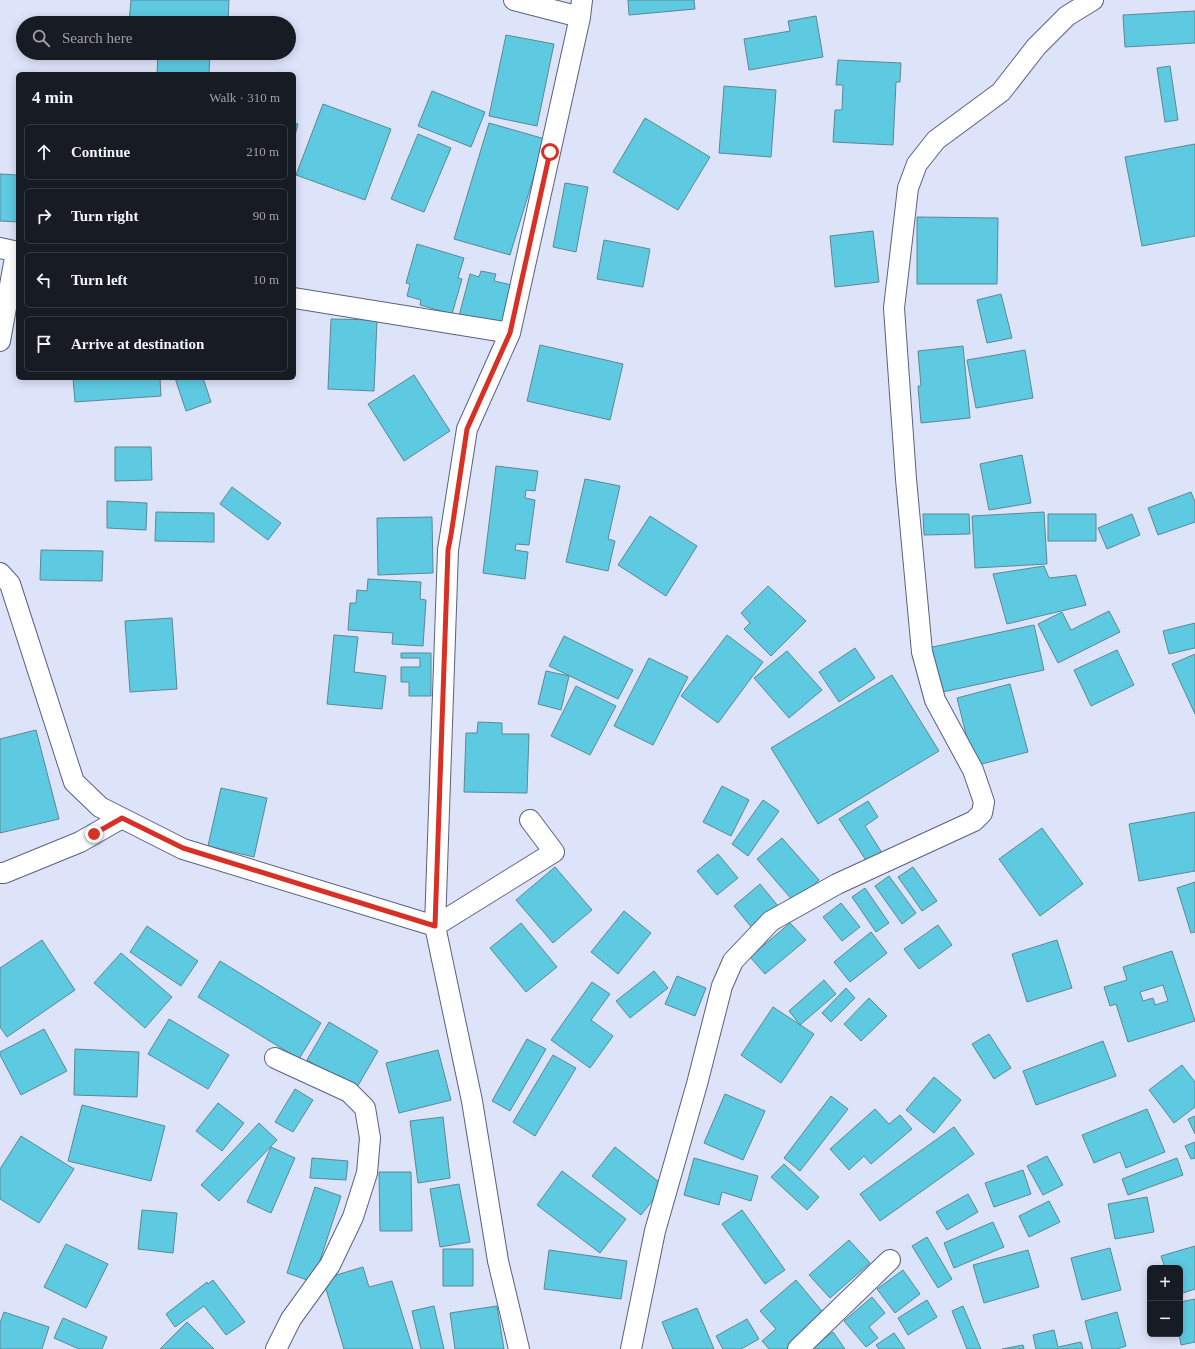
<!DOCTYPE html>
<meta charset="utf-8">
<style>
:root{--surface:#171b24;--page:#242831;--text:#f1f3f6;--muted:#9ea1a6;--line:#363941}
body{margin:0;font-family:"Times New Roman",serif;background:var(--page);color:var(--text)}
.controls{position:absolute;right:12px;bottom:12px;display:grid;overflow:hidden;border-radius:6px;box-shadow:0 2px 10px #0003}
.controls button{width:36px;height:36px;display:grid;place-items:center;padding:0;border:0;border-bottom:1px solid var(--line);background:var(--surface);color:var(--text);font:20px sans-serif}
.stop{position:absolute;width:12px;height:12px;margin:-9px;border:3px solid #d93025;border-radius:50%;background:#fff}
.stop.end{background:#d93025;border-color:#fff;box-shadow:0 1px 4px #0008}
.list{margin:0;padding:0;list-style:none}
h2{display:flex;justify-content:space-between;align-items:center;height:52px;margin:0;padding:0 16px;font-size:17px}
h2 small{font-size:13px;font-weight:400;color:var(--muted)}
.list li{display:grid;grid-template-columns:26px 1fr auto;gap:12px;align-items:center;box-sizing:border-box;height:56px;margin:0 8px 8px;padding:0 8px;border:1px solid var(--line);border-radius:6px}
.list b{display:block;font-size:15px;white-space:nowrap}
.list em{font-size:13px;font-style:normal;color:var(--muted)}
.icon{flex:none;width:22px;height:22px;fill:none;stroke:currentColor;stroke-width:2;stroke-linecap:round;stroke-linejoin:round}
.map{position:relative;flex:none;width:1195px;height:1349px;overflow:hidden}
.search{position:absolute;background:var(--surface);box-shadow:0 2px 10px #0003;left:16px;top:16px;width:280px;height:44px;display:flex;align-items:center;gap:10px;box-sizing:border-box;padding:0 14px;border-radius:22px;color:var(--muted);font-size:15px}
.panel{position:absolute;background:var(--surface);box-shadow:0 2px 10px #0003;left:16px;top:72px;width:280px;height:308px;border-radius:6px}
.map>svg:first-child{display:block}
</style>
<div class="map">
<svg width="1195" height="1349" viewBox="0 0 1195 1349">
<rect width="100%" height="100%" fill="#dde3f9"/>
<!-- building -->
<path fill="#5dcae2" stroke="#5c8893" fill-rule="evenodd" d="M131,0h98l-1,23h-99z
M628,0h66l1,9 -66,6z
M1195,11v32l-70,4 -2,-32z
M816,16l7,41 -74,13 -5,-31 46,-8 -2,-10z
M506,35l48,9 -17,82 -48,-10z
M158,53h52l-1,21h-52z
M838,60l63,3 -1,19h-4l-3,63 -60,-3 2,-32h7l1,-25h-7z
M1170,66l8,54 -13,2 -8,-54z
M724,86l52,4 -5,67 -52,-4z
M432,91l53,21 -14,35 -53,-21z
M323,104l68,25 -26,71 -69,-25z
M645,118l65,39 -32,53 -65,-38z
M294,123l4,1 -4,15z
M489,123l56,16 -35,116 -56,-16z
M418,134l33,14 -27,64 -33,-13z
M1195,144v92l-53,10 -17,-89z
M0,174l18,1v47l-18,-1z
M565,183l23,4 -12,65 -23,-5z
M917,217l81,1 -1,66h-80z
M873,231l6,51 -44,5 -5,-51z
M604,240l46,9 -7,38 -46,-8z
M417,244l47,14 -6,20 4,1 -10,35 -32,-9 1,-5 -14,-4 3,-12 -4,-1z
M481,271l15,3 -2,7 18,4 -11,42 -42,-11 11,-42 9,3z
M1001,294l11,44 -25,5 -10,-43z
M331,319l46,1 -3,71 -46,-2z
M540,345l83,19 -13,56 -83,-19z
M963,346l7,72 -49,5 -3,-37h3l-3,-35z
M1025,350l8,48 -57,10 -9,-48z
M414,375l36,56 -46,30 -36,-57z
M73,378h87l1,18 -86,6z
M175,378h28l8,24 -25,9z
M115,447h36l1,33 -37,1z
M1022,455l9,48 -42,7 -9,-46z
M496,466l42,5 -3,20 -9,-1 -1,8 10,2 -6,45 -13,-1 -1,6 13,2 -3,27 -42,-6z
M585,479l35,7 -12,53 7,2 -7,30 -42,-9z
M232,487l49,36 -13,17 -48,-36z
M1191,492l4,10v20l-37,13 -10,-27z
M107,501l40,2 -1,27 -39,-2z
M156,512l58,1v29l-59,-1z
M1044,512l3,52 -72,4 -3,-52z
M923,514h46l1,20 -46,1z
M1048,514h48v27h-48z
M1132,514l8,21 -33,14 -9,-21z
M650,516l47,30 -31,50 -48,-31z
M432,517l1,56 -55,2 -1,-57z
M41,550l62,1 -1,30 -62,-1z
M1044,566l5,12 27,-3 10,30 -79,19 -14,-50z
M368,579l53,3 -1,17 6,1 -3,46 -31,-2 1,-11 -45,-3 2,-27h6l1,-13 10,1z
M768,586l38,35 -35,35 -27,-27 6,-6 -9,-10z
M1109,611l11,21 -62,31 -20,-39 24,-12 9,18z
M172,618l5,71 -47,3 -5,-71z
M1195,623v25l-26,6 -6,-23z
M1034,625l10,45 -106,23 -10,-45z
M334,635l24,2 -4,35 32,4 -4,33 -55,-5z
M727,635l36,27 -45,61 -37,-27z
M564,636l69,34 -15,29 -69,-33z
M855,648l20,30 -36,24 -20,-30z
M1117,650l17,35 -43,21 -17,-36z
M787,651l35,39 -33,28 -35,-40z
M401,653h30v43h-22v-14h-8v-15h19v-9h-19z
M1195,654v60l-23,-50z
M649,658l39,19 -35,68 -39,-19z
M546,671l23,5 -8,34 -23,-6z
M892,675l47,76 -121,73 -47,-76z
M1010,684l18,68 -54,14 -17,-68z
M576,686l40,20 -26,49 -39,-19z
M478,722l24,1v11h27l-2,59 -63,-1 2,-59h11z
M36,730l23,89 -59,14v-94z
M722,786l27,14 -18,36 -28,-14z
M221,788l46,10 -13,59 -46,-11z
M763,800l16,11 -31,45 -16,-12z
M868,801l10,16 -13,9 19,30 -15,9 -30,-46z
M1195,812v59l-56,10 -10,-57z
M1042,828l41,56 -43,32 -41,-57z
M782,838l37,42 -25,22 -37,-43z
M718,854l20,24 -21,17 -20,-24z
M555,867l37,43 -39,33 -37,-43z
M913,867l24,34 -15,10 -24,-34z
M889,876l27,37 -14,11 -27,-38z
M1195,882v50l-4,1 -14,-45z
M760,884l18,22 -26,22 -18,-22z
M865,888l24,35 -13,9 -24,-35z
M841,903l19,24 -18,14 -19,-24z
M624,911l27,22 -33,41 -27,-22z
M521,923l36,44 -31,25 -36,-44z
M790,923l16,17 -41,34 -15,-17z
M938,925l14,20 -33,24 -15,-20z
M147,926l51,35 -17,25 -51,-34z
M871,932l16,21 -37,29 -16,-20z
M42,940l33,50 -68,47 -7,-10v-59z
M1057,940l15,48 -45,14 -15,-48z
M1172,951l23,70 -67,21 -12,-38 -6,2 -6,-19 23,-7 -4,-13zM1163,985l5,16 -13,4 -2,-7 -10,3 -3,-9z
M121,953l51,44 -27,31 -51,-45z
M220,961l101,62 -22,36 -101,-62z
M654,971l14,17 -38,30 -14,-17z
M677,976l29,12 -11,28 -30,-12z
M824,980l12,14 -36,31 -11,-14z
M592,982l18,12 -19,26 22,16 -23,32 -39,-28z
M846,988l9,10 -24,24 -9,-9z
M869,998l18,18 -26,25 -17,-17z
M773,1007l41,27 -33,49 -40,-28z
M169,1019l60,36 -21,34 -60,-35z
M329,1022l49,29 -22,38 -49,-29z
M44,1029l23,42 -46,24 -21,-40v-3z
M989,1034l22,34 -17,11 -22,-35z
M527,1039l19,10 -36,62 -18,-10z
M1103,1041l13,35 -80,29 -13,-34z
M75,1049l64,3 -2,45 -63,-2z
M438,1050l13,50 -52,13 -13,-50z
M553,1055l23,13 -41,68 -22,-14z
M1182,1065l13,17v25l-21,16 -25,-33z
M934,1077l27,23 -27,33 -28,-23z
M295,1089l18,11 -20,32 -18,-10z
M725,1094l40,17 -22,49 -39,-17z
M831,1096l17,13 -48,62 -16,-13z
M218,1103l26,20 -22,28 -26,-20z
M82,1105l83,21 -14,55 -83,-20z
M875,1109l14,15 11,-9 12,14 -41,35 -7,-8 -15,14 -19,-21z
M1147,1109l18,43 -39,16 -6,-16 -26,11 -12,-28z
M1195,1116v18l-7,-15z
M443,1117l7,61 -32,5 -8,-62z
M259,1123l18,17 -58,61 -18,-16z
M954,1127l20,27 -94,67 -20,-27z
M21,1136l53,33 -35,54 -39,-24v-30z
M1195,1142v16l-4,1 -6,-13z
M271,1147l24,11 -24,55 -24,-11z
M615,1147l49,39 -23,29 -49,-39z
M1047,1156l16,29 -20,10 -16,-29z
M312,1158l36,3 -2,19 -36,-2z
M694,1158l64,18 -7,25 -29,-9 -3,13 -35,-10z
M1177,1158l6,17 -55,20 -6,-16z
M784,1164l35,33 -12,13 -36,-33z
M1023,1170l8,24 -37,13 -9,-24z
M562,1171l64,48 -26,34 -63,-48z
M379,1172h32l1,59h-32z
M459,1184l11,58 -30,5 -10,-58z
M315,1187l26,9 -28,86 -26,-9z
M968,1194l10,18 -31,18 -11,-18z
M1147,1197l7,35 -39,7 -7,-35z
M1049,1201l11,21 -31,15 -10,-21z
M142,1210l35,3 -4,40 -35,-4z
M742,1210l43,60 -20,14 -43,-60z
M993,1222l11,25 -50,21 -10,-25z
M927,1237l25,42 -14,9 -26,-42z
M849,1240l21,23 -40,35 -21,-23z
M66,1244l42,20 -22,44 -42,-21z
M1195,1246v43l-15,5v-26h-15l-4,-12z
M1110,1248l11,42 -39,10 -11,-42z
M443,1249h30v37h-30z
M549,1250l78,11 -6,38 -77,-10z
M1028,1250l11,37 -55,16 -11,-38z
M363,1267l6,20 23,-6 21,68h-69l-21,-70z
M903,1270l17,24 -25,19 -18,-24z
M213,1280l32,42 -19,13 -22,-29 -29,21 -9,-13 41,-32 1,2z
M796,1280l30,36 -39,33h-18l-7,-8 14,-12 -16,-18z
M872,1297l13,16 -16,14 9,11 -12,9 -22,-26z
M1195,1299v43l-14,3 -2,-11h1v-32z
M927,1300l10,17 -29,18 -10,-17z
M434,1306l10,43h-23l-9,-38z
M497,1306l7,43h-49l-5,-36z
M963,1306l18,43h-14l-15,-38z
M697,1308l17,41h-41l-11,-27z
M4,1312l45,15 -7,22h-42v-26z
M1117,1312l9,34 -9,3h-25l-7,-28z
M63,1318l44,19 -5,12h-23l-25,-11z
M747,1319l12,20 -18,10h-18l-7,-13z
M187,1322l27,27h-54z
M1054,1330l4,17 23,-5 2,7h-47l-3,-14z
M833,1332l12,17h-36z
M894,1333l11,16h-26l-3,-4z
M1023,1345l1,4h-22z"/>
<g fill="none" stroke-linecap="round" stroke-linejoin="round">
<!-- minor casing -->
<g stroke="#596180" stroke-width="22">
<path id="minor" d="M514,0l66,17
M0,248l18,4
M294,298l216,35 70,-316 2,-17
M510,333l-43,96 -19,121 -13,376 119,-74 -24,-32
M0,341l16,-89
M0,573l10,11 64,198 26,25 83,42 252,77 37,175 26,160 21,88
M0,873h4l76,-31 42,-24
M275,1058l74,34 16,16 5,30 -3,35 -14,44 -23,48 -39,54 -15,30
M631,1349l24,-118 42,-147 25,-98 11,-25 38,-40 66,-37 137,-63 8,-8 2,-11 -11,-32 -38,-70 -13,-48 -16,-173 -12,-171 14,-120 9,-24 19,-24 65,-48 35,-45 31,-31 26,-16
M798,1349l92,-89"/>
</g>
<!-- minor -->
<use href="#minor" stroke="#fff" stroke-width="20"/>
</g>
<g fill="none" stroke-linecap="round" stroke-linejoin="round">
<!-- route -->
<path stroke="#d93025" stroke-width="5" d="M94,834l28,-16 61,30 252,78 13,-376 3,-15 16,-106 43,-96 40,-181"/>
</g>
</svg>
<div class="controls">
<button>+</button>
<button>−</button>
</div>
<div class="stop" style="left:550px;top:152px"></div>
<div class="stop end" style="left:94px;top:834px"></div>
<div class="search"><svg class="icon" aria-label="search" viewBox="0 0 24 24"><circle cx="10" cy="10" r="6"/><path d="M15 15l6 6"/></svg>Search here</div>
<section class="panel">
<h2>4 min<small>Walk · 310 m</small></h2>
<ul class="list">
<li><svg class="icon" aria-label="ahead" viewBox="0 0 24 24"><path d="M12 20V5M6 11l6-6 6 6"/></svg><div><b>Continue</b></div><em>210 m</em></li>
<li><svg class="icon" aria-label="right" viewBox="0 0 24 24"><path d="M7 20v-9h11M14 6l5 5-5 5"/></svg><div><b>Turn right</b></div><em>90 m</em></li>
<li><svg class="icon" aria-label="left" viewBox="0 0 24 24"><path d="M17 20v-9H6M10 6l-5 5 5 5"/></svg><div><b>Turn left</b></div><em>10 m</em></li>
<li><svg class="icon" aria-label="arrive" viewBox="0 0 24 24"><path d="M6 21V4h12l-3 4 3 4H6"/></svg><div><b>Arrive at destination</b></div></li>
</ul>
</section>
</div>
